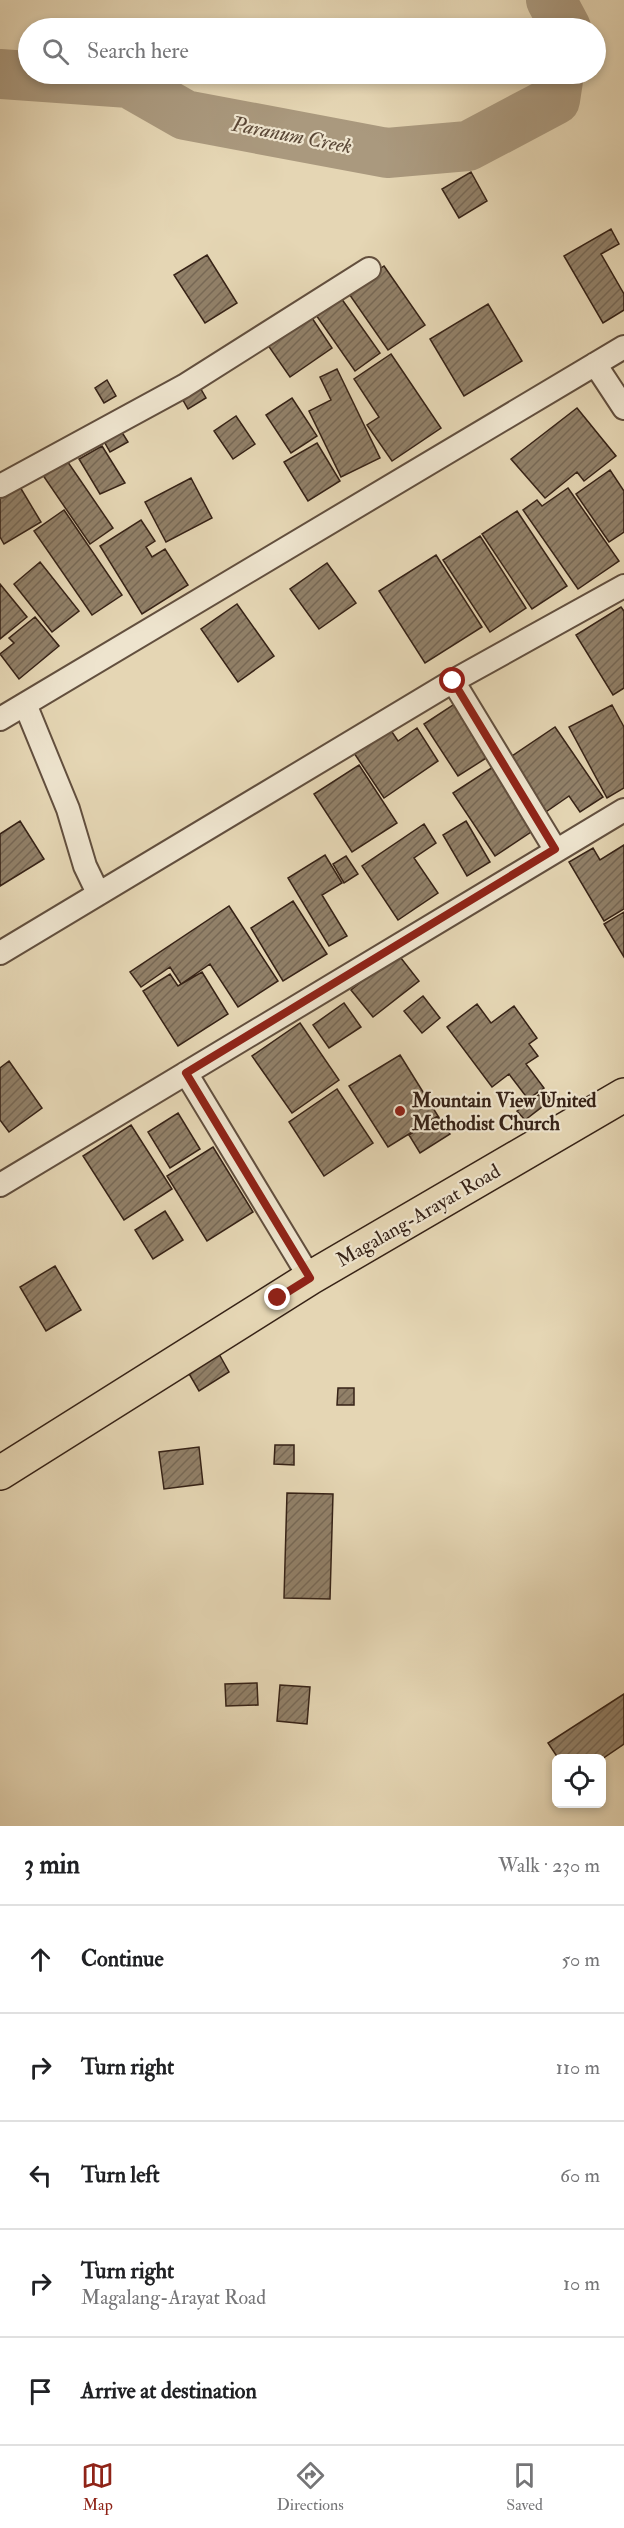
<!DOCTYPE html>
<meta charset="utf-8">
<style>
:root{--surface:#fff;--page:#f2f2f2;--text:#202124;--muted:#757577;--line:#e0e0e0;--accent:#8f2418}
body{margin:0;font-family:"IM FELL Double Pica",serif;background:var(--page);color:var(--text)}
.controls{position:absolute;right:18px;bottom:18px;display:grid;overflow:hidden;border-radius:9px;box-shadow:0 3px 9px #0003}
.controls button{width:54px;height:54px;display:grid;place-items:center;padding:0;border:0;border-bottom:2px solid var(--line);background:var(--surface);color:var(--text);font:30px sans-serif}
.stop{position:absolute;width:18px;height:18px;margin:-14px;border:4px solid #8f2418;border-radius:50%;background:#fff}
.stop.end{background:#8f2418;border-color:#fff;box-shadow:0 2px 6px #0008}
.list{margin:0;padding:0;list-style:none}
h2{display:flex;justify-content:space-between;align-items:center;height:78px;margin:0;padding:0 24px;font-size:26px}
h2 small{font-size:20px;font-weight:400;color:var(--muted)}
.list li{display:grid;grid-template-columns:39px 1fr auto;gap:18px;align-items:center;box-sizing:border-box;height:108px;padding:0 24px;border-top:2px solid var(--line)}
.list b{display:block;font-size:22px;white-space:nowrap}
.list p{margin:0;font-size:20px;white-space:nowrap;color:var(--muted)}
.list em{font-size:20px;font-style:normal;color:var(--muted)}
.icon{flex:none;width:33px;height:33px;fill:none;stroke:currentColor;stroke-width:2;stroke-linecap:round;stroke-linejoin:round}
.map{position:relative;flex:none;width:624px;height:1826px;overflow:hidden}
.search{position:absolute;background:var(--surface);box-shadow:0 3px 9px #0003;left:18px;right:18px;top:18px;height:66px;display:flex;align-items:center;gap:15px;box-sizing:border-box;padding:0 21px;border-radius:33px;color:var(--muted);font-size:22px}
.sheet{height:618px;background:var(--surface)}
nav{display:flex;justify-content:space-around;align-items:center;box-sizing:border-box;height:84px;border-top:2px solid var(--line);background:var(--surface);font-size:16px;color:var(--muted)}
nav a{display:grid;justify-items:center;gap:3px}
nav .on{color:var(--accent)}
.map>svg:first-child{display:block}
</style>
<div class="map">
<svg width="624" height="1826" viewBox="0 0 624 1826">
<defs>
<pattern id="building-hatch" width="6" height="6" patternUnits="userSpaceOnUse" patternTransform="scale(1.5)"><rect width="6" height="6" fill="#918068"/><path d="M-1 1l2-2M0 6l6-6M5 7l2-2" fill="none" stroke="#776855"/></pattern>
</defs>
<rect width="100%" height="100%" fill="#e5d6b4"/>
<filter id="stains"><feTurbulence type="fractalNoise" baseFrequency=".00333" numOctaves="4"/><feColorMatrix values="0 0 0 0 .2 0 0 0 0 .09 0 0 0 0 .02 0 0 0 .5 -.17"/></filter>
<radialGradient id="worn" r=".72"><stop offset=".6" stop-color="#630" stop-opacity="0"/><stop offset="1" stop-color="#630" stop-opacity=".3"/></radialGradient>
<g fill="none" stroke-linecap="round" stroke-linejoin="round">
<!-- river -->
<path stroke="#aa997e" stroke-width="50" d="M551,0l15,28
M0,74l129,9 56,32 202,38 81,-7 87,-46 4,-26"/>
</g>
<!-- building -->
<path fill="url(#building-hatch)" stroke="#362216" stroke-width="1.5" d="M471,172l16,29 -28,17 -17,-29z
M611,229l8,15 -18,10 23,40v16l-21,13 -39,-67z
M207,255l30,48 -32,20 -31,-48z
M384,266l41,59 -37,25 -41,-59z
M341,298l39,55 -25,18 -39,-56z
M488,304l34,57 -58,35 -34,-57z
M308,312l24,36 -42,29 -25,-36z
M391,354l50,74 -49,33 -25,-36 12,-8 -25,-38z
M337,369l43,89 -39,19 -32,-66 22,-11 -11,-23z
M107,380l9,16 -12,7 -9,-15z
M198,384l8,14 -18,11 -8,-14z
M292,398l25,38 -26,17 -25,-38z
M577,408l39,48 -32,25 -7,-9 -32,26 -34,-39z
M236,416l19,28 -22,15 -19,-28z
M118,426l10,16 -18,10 -9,-16z
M317,443l23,38 -32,20 -24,-39z
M102,446l23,37 -25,11 -21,-35z
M63,455l50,73 -23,16 -50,-73z
M610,470l14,21v41l-15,10 -33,-48z
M191,478l21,40 -46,24 -21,-40z
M17,482l24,40 -37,22 -4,-7v-44z
M568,488l51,73 -41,28 -55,-79 14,-10 5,6z
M64,510l58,85 -30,20 -58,-84z
M517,511l50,75 -35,23 -50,-75z
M141,520l14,21 -9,6 6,10 13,-8 23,36 -46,29 -42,-68z
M480,536l46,72 -36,24 -47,-72z
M436,555l46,72 -57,36 -46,-72z
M40,562l39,49 -27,21 -38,-48z
M327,563l29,40 -37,26 -29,-40z
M0,584l27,33 -27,22z
M237,604l37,52 -36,26 -37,-53z
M621,607l3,4v77l-11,7 -37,-60z
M35,617l24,29 -40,33 -19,-25 14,-11 -5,-5z
M456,703l35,52 -33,21 -34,-52z
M612,705l12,22v61l-17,10 -38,-71z
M388,726l10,15 19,-13 21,33 -54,37 -32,-48z
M555,727l48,70 -23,15 -11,-16 -29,20 -37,-54z
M359,765l38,58 -45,29 -38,-58z
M496,765l41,63 -42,28 -42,-63z
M20,821l24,38 -44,27v-52z
M466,821l24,41 -23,14 -24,-41z
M424,824l12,19 -22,15 24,35 -40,27 -36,-54z
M624,845v64l-20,12 -35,-59 24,-14 7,12z
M325,855l17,28 -20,12 25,41 -18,10 -41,-68z
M346,856l12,18 -14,9 -11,-19z
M293,901l34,53 -44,27 -32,-53z
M229,906l49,75 -40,26 -28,-43 -29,20 -11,-17 -29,20 -11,-15z
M624,912v45l-20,-33z
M397,953l22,28 -46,36 -22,-27z
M202,972l26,42 -50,32 -35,-55 27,-17 8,12z
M423,996l17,22 -18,15 -18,-22z
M344,1003l17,24 -32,21 -16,-23z
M477,1004l14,19 23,-17 23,32 -8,6 9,12 -12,8 18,24 -16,11 -19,-25 -17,13 -45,-60z
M300,1023l39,57 -47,33 -40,-57z
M400,1055l38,61 -50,31 -39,-61z
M9,1061l33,47 -33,24 -9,-12v-52z
M337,1089l36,54 -49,33 -35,-54z
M544,1091l7,9 -26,20 -8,-9z
M178,1113l22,36 -30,19 -22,-36z
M438,1116l12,18 -30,19 -11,-18z
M131,1125l41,64 -48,31 -41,-64z
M213,1147l40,65 -46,29 -40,-65z
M165,1211l18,29 -30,19 -18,-29z
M55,1266l26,44 -35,21 -26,-44z
M219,1354l10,18 -30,19 -11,-19z
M338,1388h16v17h-17z
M275,1445h19v20l-20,-1z
M199,1447l4,37 -39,5 -5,-37z
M287,1493l46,1 -3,105 -46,-1z
M257,1683l1,22 -32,1 -1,-22z
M280,1685l30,2 -3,37 -30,-3z
M624,1694v50l-22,15 -44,-1 -10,-15z"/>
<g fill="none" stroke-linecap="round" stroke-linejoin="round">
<!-- minor casing -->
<g stroke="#624f3e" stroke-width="26">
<path id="minor" d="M595,364l29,44
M0,486l184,-100 185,-117
M453,681l102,168
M25,704l43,105 17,57 13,27
M0,719l624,-372
M0,953l453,-272 171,-95
M186,1073l124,205
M0,1185l624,-375"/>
</g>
<!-- primary casing -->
<g stroke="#362216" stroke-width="36">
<path id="primary" d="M0,1473l310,-195 314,-183"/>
</g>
<!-- minor -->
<use href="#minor" stroke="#eee4ce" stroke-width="22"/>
<!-- primary -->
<use href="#primary" stroke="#e5d6b4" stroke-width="33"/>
</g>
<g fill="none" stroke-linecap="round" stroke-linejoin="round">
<!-- route -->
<path stroke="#8f2418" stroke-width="8" d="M278,1298l32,-20 -124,-205 369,-224 -102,-168"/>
</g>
<!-- markers -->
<circle fill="#8f2418" stroke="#eee4ce" stroke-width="2" cx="400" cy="1111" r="6"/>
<g text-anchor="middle" stroke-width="4.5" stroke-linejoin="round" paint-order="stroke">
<!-- poi labels -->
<g font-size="20" font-weight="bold" fill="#362216" stroke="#eee4ce" text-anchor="start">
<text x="412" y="1107">Mountain View United<tspan x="412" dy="23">Methodist Church</tspan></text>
</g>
<!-- street labels -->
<g font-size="20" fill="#362216" stroke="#eee4ce">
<text transform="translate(418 1215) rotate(-30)" y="7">Magalang-Arayat Road</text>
</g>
<!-- water labels -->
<g font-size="21" font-style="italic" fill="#594635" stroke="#eee4ce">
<text transform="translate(292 135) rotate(11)" y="7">Paranum Creek</text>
</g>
</g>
<rect width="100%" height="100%" filter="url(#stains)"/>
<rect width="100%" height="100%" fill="url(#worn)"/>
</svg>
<div class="controls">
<button><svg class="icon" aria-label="locate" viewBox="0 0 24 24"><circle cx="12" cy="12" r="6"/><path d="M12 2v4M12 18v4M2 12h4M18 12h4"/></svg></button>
</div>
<div class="stop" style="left:453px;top:681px"></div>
<div class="stop end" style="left:278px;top:1298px"></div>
<div class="search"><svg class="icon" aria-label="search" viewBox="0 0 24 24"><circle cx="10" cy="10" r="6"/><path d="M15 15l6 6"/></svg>Search here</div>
</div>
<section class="sheet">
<h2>3 min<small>Walk · 230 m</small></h2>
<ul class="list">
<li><svg class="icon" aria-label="ahead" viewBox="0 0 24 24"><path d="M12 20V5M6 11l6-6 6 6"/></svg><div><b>Continue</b></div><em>50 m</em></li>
<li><svg class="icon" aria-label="right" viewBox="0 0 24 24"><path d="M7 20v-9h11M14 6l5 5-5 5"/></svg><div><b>Turn right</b></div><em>110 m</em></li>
<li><svg class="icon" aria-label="left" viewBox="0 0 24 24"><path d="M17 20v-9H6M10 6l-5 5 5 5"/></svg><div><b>Turn left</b></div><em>60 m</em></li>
<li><svg class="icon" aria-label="right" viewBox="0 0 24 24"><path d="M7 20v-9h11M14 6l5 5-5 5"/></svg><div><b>Turn right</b><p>Magalang-Arayat Road</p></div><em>10 m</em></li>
<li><svg class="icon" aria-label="arrive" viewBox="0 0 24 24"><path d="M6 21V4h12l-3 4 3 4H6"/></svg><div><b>Arrive at destination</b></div></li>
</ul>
</section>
<nav>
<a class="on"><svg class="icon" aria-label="map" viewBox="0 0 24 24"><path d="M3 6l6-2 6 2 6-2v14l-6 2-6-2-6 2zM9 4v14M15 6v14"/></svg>Map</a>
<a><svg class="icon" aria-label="directions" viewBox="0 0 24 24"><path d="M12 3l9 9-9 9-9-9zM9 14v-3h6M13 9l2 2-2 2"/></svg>Directions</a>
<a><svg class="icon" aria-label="saved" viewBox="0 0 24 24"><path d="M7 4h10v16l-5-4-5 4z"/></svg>Saved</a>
</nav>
